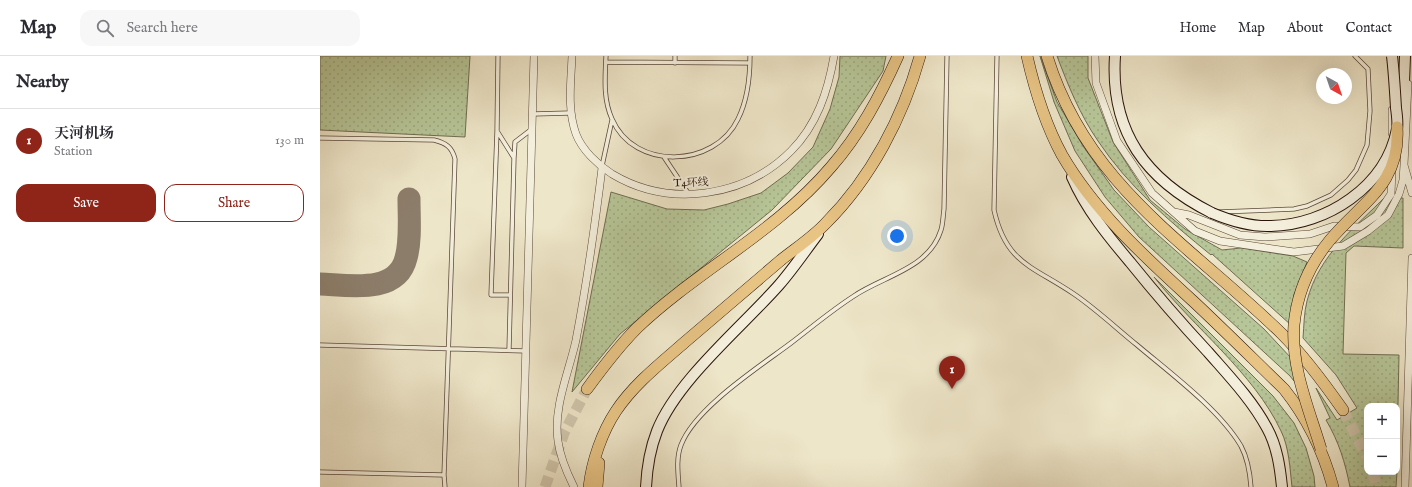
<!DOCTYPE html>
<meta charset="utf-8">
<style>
:root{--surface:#fff;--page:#f7f7f7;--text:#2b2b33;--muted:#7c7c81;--line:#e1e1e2;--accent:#8f2418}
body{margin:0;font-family:"IM FELL English","Noto Serif SC",serif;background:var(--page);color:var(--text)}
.controls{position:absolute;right:12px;bottom:12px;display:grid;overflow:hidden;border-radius:8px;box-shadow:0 4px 16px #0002}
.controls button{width:36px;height:36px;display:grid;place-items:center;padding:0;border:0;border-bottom:1px solid var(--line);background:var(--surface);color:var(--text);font:20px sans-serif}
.compass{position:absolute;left:996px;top:12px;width:36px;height:36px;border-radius:50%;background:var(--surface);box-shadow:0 4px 16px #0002;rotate:140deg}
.you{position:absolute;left:577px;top:180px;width:14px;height:14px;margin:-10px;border:3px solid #fff;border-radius:50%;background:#1a73e8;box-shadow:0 0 0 6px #1a73e833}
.badge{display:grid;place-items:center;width:26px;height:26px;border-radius:50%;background:var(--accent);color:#fff;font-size:13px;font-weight:700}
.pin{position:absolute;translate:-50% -33px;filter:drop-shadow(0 1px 2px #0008)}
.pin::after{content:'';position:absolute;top:21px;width:14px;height:12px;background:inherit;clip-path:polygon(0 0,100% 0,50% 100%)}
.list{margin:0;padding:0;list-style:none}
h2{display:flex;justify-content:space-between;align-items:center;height:52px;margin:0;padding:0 16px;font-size:17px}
h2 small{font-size:13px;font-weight:400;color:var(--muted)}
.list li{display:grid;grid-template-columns:26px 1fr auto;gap:12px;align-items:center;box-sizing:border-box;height:64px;padding:0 16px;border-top:1px solid var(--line)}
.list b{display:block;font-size:15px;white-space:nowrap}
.list p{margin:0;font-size:13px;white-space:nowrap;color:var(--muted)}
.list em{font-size:13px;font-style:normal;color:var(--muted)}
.actions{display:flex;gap:8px;padding:12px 16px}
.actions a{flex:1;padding:9px 0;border:1px solid var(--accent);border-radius:12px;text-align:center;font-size:14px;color:var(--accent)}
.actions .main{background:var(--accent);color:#fff}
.icon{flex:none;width:22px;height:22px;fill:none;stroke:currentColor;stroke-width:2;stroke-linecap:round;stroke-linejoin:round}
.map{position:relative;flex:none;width:1092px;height:431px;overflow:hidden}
header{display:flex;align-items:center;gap:24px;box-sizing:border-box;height:56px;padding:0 20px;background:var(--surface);border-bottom:1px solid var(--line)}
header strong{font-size:19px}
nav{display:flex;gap:22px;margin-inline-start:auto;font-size:14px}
.search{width:280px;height:36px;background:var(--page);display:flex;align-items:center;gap:10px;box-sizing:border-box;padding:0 14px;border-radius:12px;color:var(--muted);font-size:15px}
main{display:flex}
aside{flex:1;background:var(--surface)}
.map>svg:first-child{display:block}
</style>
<header>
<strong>Map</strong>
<div class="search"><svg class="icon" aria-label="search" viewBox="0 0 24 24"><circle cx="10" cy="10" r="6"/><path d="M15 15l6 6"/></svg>Search here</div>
<nav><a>Home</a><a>Map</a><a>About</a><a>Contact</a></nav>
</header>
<main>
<aside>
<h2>Nearby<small></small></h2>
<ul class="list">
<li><span class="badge">1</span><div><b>天河机场</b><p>Station</p></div><em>130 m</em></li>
</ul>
<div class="actions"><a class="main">Save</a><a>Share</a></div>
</aside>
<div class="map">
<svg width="1092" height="431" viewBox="0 0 1092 431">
<defs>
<pattern id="grass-dots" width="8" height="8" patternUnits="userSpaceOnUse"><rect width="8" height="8" fill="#b7c698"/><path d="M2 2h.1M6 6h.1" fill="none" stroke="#9da982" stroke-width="1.8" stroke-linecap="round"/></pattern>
</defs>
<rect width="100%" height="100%" fill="#eee6c9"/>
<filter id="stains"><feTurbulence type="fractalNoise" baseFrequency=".005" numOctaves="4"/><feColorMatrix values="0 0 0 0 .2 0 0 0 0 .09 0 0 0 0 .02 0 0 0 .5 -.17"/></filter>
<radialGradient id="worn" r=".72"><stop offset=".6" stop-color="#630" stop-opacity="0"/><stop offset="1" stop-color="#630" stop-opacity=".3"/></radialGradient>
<!-- grass -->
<path fill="url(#grass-dots)" stroke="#706d52" d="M0,0h150l-5,81 -145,-7z
M520,0h46l-3,15 -52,78 -59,61 -152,124 -48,58 39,-200 56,17 37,1 24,-6 33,-11 27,-20 25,-26 17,-38 9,-32z
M720,0l17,46 26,44 31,44 35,37 115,102 28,30 6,27 -8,-10 -151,-139 -34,-40 -30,-46 -21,-49z
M737,0h31v22l25,64 37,58 35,29 37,21 19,-2 52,8 14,6 -13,33 -3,30 -79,-71 -1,1c-42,-34 -83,-69 -113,-114 -18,-26 -30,-56 -41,-85z
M1067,139l6,4 10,-1v50l-49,-2 -8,7 -3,101 56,1 -2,96v-45h-30v66h30l-1,15h-46c-5,-25 -11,-45 -24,-67l4,-2 -14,-30 21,32 20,-12 -21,-33 -33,-37c1,-12 1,-26 4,-37 12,-47 48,-73 80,-106z
M834,221l119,119 21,27 12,25 8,28 1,11h-23c-2,-18 -3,-40 -11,-56 -27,-58 -88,-104 -127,-154z"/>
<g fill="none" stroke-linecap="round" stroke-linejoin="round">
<!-- taxiway -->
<path stroke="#8c7d6a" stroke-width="23" d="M0,228c28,1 77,11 86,-26 5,-17 3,-41 3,-59"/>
<!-- primary-tunnel -->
<path stroke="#d0c6ac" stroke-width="11" stroke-dasharray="11 5.5" stroke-linecap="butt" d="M1023,354l24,47
M1053,416l3,15
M225,431l19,-54 23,-44"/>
<!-- service casing -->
<g stroke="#5a483a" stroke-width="5">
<path id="service" d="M178,0l-1,75 17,27 -5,192
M286,0c-1,22 -3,43 6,63 22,52 103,49 126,0 9,-18 12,-43 12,-63
M677,0l-3,154c12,54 39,56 80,84 22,15 42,34 63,51 33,28 82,64 104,101 7,13 9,27 10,41
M286,6l144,1
M355,7v-7
M213,58l37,-1
M177,75l-6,164h19
M0,82l114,2c12,3 18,7 21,19l-11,316 -124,-3
M344,101l24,36
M194,102l1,-16 17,-13
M282,110l10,-46
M899,156l75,-3 13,-3 24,-11 17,-15 8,-10 11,-25 3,-34 -2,-42 -13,-13
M0,289l206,6
M124,419l1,12
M359,431c-1,-14 -3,-29 2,-42 14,-37 78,-78 110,-102 21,-16 41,-33 63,-47 29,-20 75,-27 87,-66 2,-6 2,-14 3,-21l3,-153"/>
</g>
<!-- minor casing -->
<g stroke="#5a483a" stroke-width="8">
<path id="minor" d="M252,0c-1,26 -5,53 4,78 6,16 22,31 36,40 57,34 132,24 179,-23 26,-26 37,-60 43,-95
M775,0l1,27 21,58 35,52 43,38 25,10 74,11 49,-6 25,-15 20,-16 11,-21 4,-14 1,-15
M1088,28l-4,81 8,28
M1072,77v-23
M854,156l15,3 51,20 25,2 45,-3 24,-8 26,1 17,-12 14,-21 1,-24
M202,431l12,-431
M254,431c-7,-14 -14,-30 -16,-46 -5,-34 11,-69 18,-101 11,-58 19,-115 26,-172
M1085,431l7,-229"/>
</g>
<!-- secondary casing -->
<g stroke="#29140b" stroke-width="12">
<path id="secondary" d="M795,0c-5,76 31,124 97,157
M1079,61l5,-35 1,-26
M752,121c14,32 36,59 58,85 25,31 51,61 78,90 21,24 44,48 59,76 10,18 13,39 15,59
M326,431c1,-20 4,-38 11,-56 20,-51 86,-105 122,-146 14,-16 26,-34 39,-51"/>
</g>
<!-- primary casing -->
<g stroke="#29140b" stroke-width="12">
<path id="primary" d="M707,0c8,35 18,68 35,99 33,57 84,103 131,146 31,29 61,59 91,88 24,30 39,61 49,98
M727,0c40,131 144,189 235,278 23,23 42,49 61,76
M267,333c16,-22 31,-42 50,-61 61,-58 139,-96 194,-161 29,-33 49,-71 67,-111
M269,431c3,-26 13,-55 27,-76 18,-27 45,-48 69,-69 32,-27 64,-55 96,-82 15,-12 32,-23 45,-37 45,-45 77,-106 94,-167
M277,431l2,-24"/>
</g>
<!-- service -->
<use href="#service" stroke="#f4efdc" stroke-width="3.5"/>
<!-- minor -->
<use href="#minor" stroke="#f4efdc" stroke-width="7"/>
<!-- secondary -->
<use href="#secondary" stroke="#f4efdc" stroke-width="10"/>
<!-- primary -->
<use href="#primary" stroke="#e7c384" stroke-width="11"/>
<!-- secondary-bridge casing -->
<g stroke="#29140b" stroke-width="12" stroke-linecap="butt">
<path id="secondary-bridge" d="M892,157c19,8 38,14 59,13 55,-1 115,-39 126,-97 1,-6 0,-14 -1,-21 -1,-17 -2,-35 -4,-52"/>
</g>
<!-- primary-bridge casing -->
<g stroke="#29140b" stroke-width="12" stroke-linecap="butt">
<path id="primary-bridge" d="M1001,393c-12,-40 -30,-81 -27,-124 3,-32 16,-61 36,-85 32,-38 71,-56 67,-113"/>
</g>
<!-- secondary-bridge -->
<use href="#secondary-bridge" stroke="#f4efdc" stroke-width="10"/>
<!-- primary-bridge -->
<use href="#primary-bridge" stroke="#e7c384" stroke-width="11"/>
</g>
<g text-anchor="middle" stroke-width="4" stroke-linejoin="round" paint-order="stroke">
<!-- street labels -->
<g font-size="11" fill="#29140b" stroke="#f4efdc">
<text transform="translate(371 126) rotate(-2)" y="4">T4环线</text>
</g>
</g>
<rect width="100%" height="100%" filter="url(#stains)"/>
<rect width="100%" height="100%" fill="url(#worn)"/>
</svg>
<div class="controls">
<button>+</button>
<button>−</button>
</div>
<svg class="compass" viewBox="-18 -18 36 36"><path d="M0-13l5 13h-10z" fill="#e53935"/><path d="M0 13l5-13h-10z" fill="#7c7c81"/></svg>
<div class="you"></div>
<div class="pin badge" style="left:632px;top:333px">1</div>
</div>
</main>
